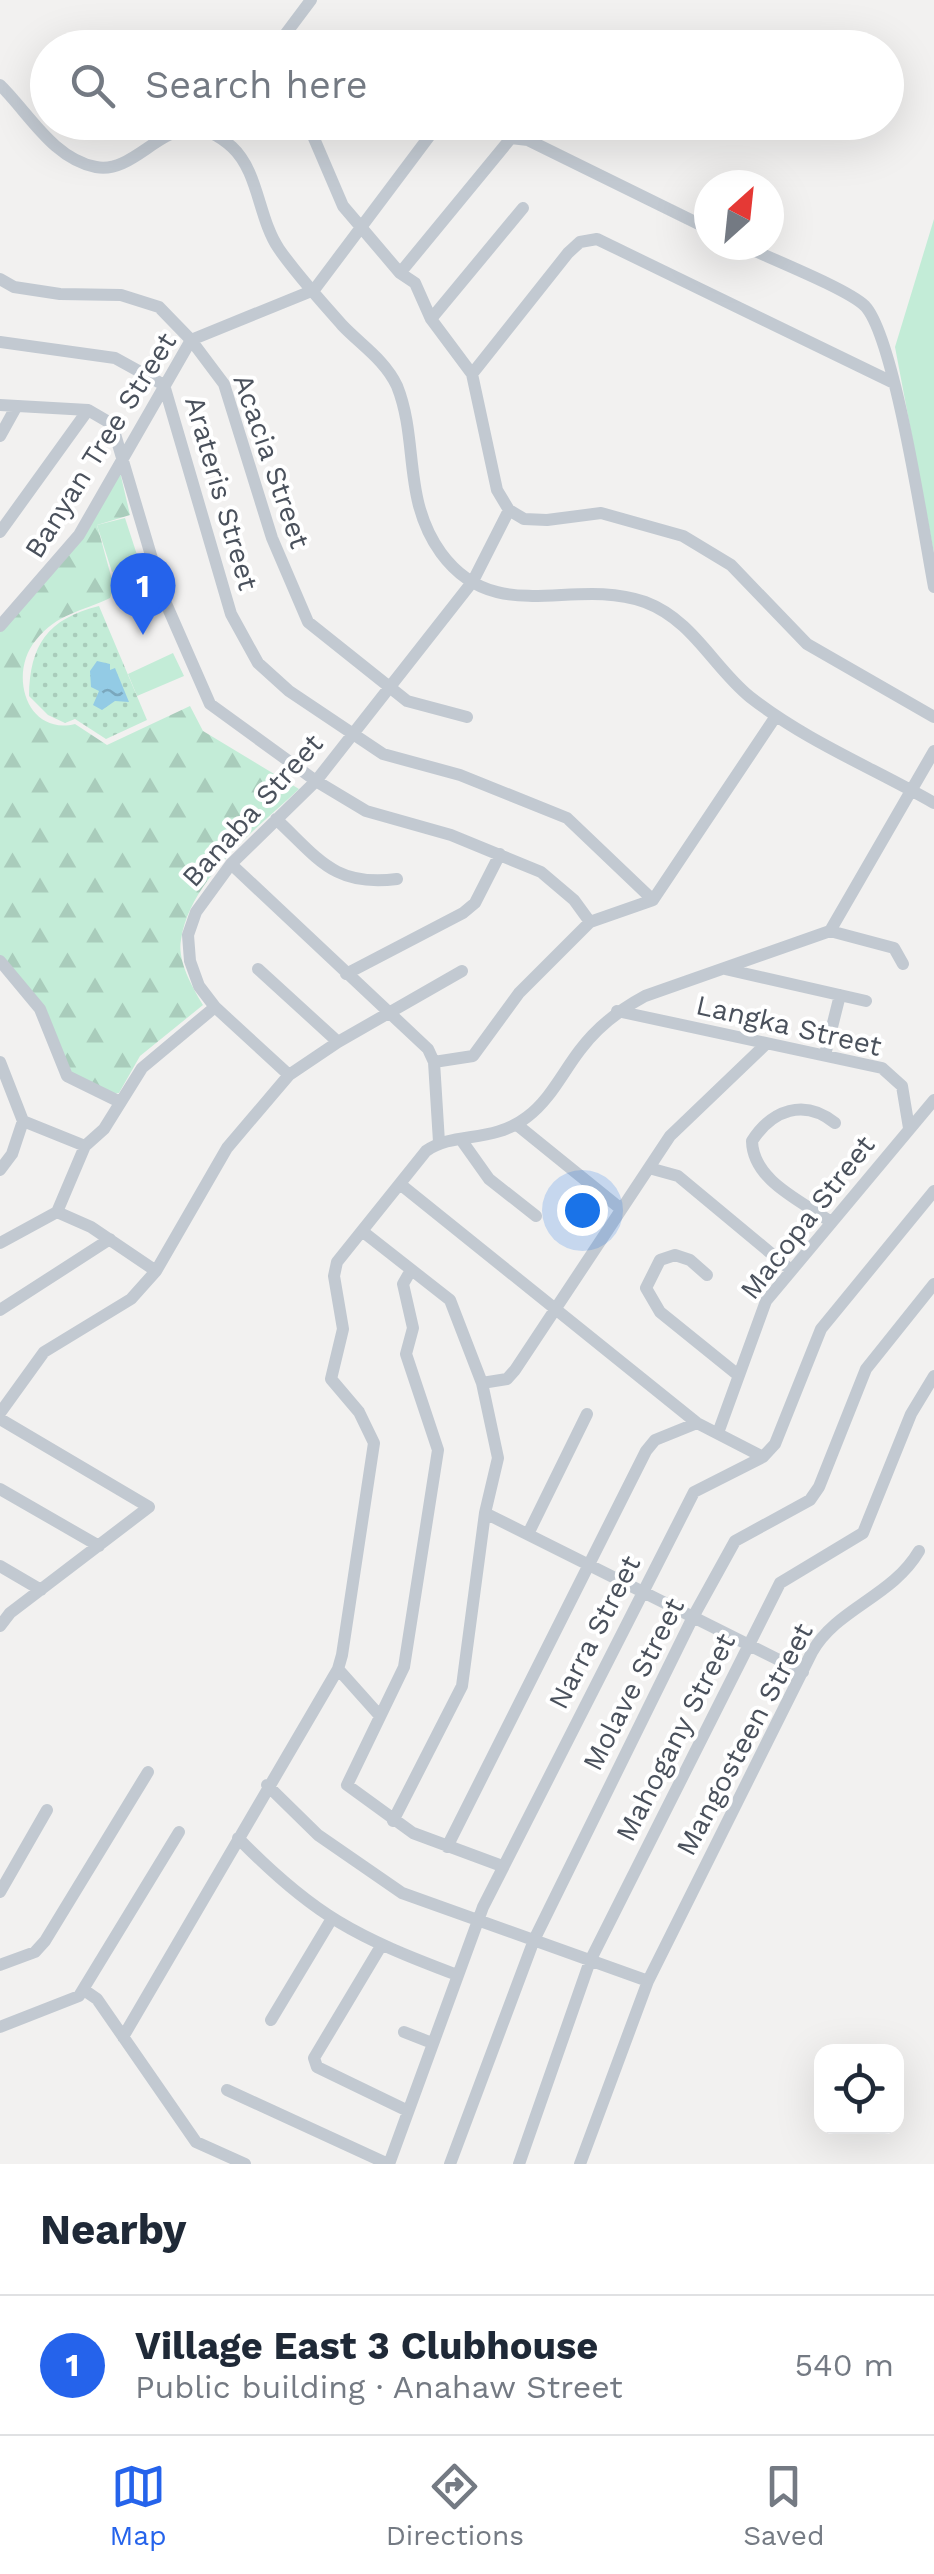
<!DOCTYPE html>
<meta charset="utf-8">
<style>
:root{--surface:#fff;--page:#f2f2f3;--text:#1f2937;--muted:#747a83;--line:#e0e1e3;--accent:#2563eb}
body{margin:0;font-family:"Work Sans",sans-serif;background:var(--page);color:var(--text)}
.controls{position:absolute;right:30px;bottom:30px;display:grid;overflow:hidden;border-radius:20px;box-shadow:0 10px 40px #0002}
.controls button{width:90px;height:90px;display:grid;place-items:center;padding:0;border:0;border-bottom:2px solid var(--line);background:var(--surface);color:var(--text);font:50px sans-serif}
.compass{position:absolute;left:694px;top:170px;width:90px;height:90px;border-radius:50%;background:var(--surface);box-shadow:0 10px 40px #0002;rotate:27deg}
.you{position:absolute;left:582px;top:1210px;width:35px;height:35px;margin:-25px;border:8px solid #fff;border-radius:50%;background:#1a73e8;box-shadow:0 0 0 15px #1a73e833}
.badge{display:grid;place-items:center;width:65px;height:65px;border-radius:50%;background:var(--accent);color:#fff;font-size:32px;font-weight:700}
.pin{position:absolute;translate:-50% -82px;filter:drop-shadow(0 2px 5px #0008)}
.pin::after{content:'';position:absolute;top:52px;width:35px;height:30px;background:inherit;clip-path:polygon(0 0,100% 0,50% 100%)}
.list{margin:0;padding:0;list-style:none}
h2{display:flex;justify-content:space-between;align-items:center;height:130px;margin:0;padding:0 40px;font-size:42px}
h2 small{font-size:32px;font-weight:400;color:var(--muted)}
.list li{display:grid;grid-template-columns:65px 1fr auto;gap:30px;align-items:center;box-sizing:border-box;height:140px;padding:0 40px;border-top:2px solid var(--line)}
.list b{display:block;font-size:38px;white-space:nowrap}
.list p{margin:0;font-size:32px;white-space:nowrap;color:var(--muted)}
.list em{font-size:32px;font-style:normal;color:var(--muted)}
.icon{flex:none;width:55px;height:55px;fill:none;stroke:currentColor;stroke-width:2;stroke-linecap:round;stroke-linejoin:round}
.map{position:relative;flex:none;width:934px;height:2164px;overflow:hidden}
.search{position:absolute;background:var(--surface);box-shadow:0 10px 40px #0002;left:30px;right:30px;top:30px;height:110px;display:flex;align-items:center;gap:25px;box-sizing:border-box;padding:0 35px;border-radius:55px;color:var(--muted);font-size:38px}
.sheet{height:270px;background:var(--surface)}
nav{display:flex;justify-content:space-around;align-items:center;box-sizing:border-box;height:140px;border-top:2px solid var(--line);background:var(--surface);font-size:28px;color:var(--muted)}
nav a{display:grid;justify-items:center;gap:5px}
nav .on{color:var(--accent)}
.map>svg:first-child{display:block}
</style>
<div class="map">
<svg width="934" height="2164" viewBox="0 0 934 2164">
<defs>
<pattern id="forest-firs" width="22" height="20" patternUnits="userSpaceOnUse" patternTransform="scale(2.5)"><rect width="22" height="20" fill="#c3ecd7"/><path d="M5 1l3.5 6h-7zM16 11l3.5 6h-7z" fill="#a9ccbb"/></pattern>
<pattern id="park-dots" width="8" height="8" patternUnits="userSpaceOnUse" patternTransform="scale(2.5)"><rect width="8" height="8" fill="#c3ecd7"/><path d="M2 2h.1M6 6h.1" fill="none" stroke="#a9ccbb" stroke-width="1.8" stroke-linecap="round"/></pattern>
<pattern id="water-ripples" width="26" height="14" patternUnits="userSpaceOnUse" patternTransform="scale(2.5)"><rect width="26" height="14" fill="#93cbe5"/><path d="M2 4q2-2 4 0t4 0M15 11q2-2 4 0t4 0" fill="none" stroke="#7aa7bd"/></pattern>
</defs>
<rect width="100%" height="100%" fill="#f2f1f0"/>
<!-- grass -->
<path fill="#c3ecd7" d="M934,219v334l-39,-206z
M125,518l15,46 -28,8 -15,-47z
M173,653l11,23 -47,20 -9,-22z"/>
<!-- forest -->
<path fill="url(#forest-firs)" d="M120,472l10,43 -33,10 17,62 -4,11c-29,14 -52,15 -74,42 -28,33 -10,96 39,84l32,21 83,-39 13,25 96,58c-42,40 -109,89 -118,151 -4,21 12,48 22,65l-63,51 -21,37 -6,1 -44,-19 -22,-63 -47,-55v-325l84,-95z"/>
<!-- park -->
<path fill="url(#park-dots)" d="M99,606l48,114 -41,19 -31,-20 -10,4 -17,-8 -19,-19c1,-51 18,-77 70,-90z"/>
<!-- water -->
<path fill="url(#water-ripples)" d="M97,661l13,3v6l5,-2 14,34 -14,-1 -13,9 -9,-5 6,-14 -8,-4 -1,-16z"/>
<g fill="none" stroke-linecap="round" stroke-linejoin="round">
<!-- minor -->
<path stroke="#c2c9d1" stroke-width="12" d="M275,48l36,-48
M0,85c28,27 53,74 96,82 47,9 77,-74 136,-20 27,25 26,71 47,102 18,26 42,52 63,76 19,20 43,35 55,61 22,55 5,113 44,167 55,75 131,23 204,49 48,18 68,65 105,95 56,44 123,71 184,106
M307,122l36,84 57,67 15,10 16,36 41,55 25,116 12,20 15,9 23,1 54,-7 82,23 48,29 76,79 127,73
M742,245c27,13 106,44 123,61 30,32 59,229 69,281
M400,273l111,-135 17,2 181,89
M0,279l14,8 46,7 61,1 38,12 32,33 33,44 48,154 36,84 99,79 60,16
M314,290l126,-168
M431,319l92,-111
M0,342l115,16 49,27 67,229 27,49 31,28 94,63 77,21 107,43 86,82
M472,374l96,-121 12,-11 17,-3 297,144
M0,405l88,5 24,14 52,175 46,105 106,77 50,30 85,24 90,37 33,28 16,22
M0,436l15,-27
M0,532l88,-122
M0,626l79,-91 112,-195 123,-50
M276,819c43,40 58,68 121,60
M231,864l197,185 6,13 5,80
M830,931l64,17 9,16
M0,961l40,48 27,67 53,26
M258,969l80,73
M725,969l141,32
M346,974l117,-61 12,-10 25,-49
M617,1011l265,57 20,18 7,42
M825,1055l15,-60
M0,1062l23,59 62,25
M434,1062l39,-6 46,-63 71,-71 63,-22 123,-184
M289,1075l-74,-68 -16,-21 -9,-25 -2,-26 8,-23 35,-48 85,-83 157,-200 36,-71
M516,1124l105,85
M462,1141l27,38 47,37
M649,1168l29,8 113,94
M0,1170l12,-16 11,-33
M400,1184l297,239 66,34
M57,1212l34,15 65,44
M831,1222c-29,-21 -78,-41 -79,-81 20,-31 52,-43 83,-18
M362,1231l88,69 32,83 16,75 -13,55 -23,173 -69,135
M0,1243l57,-31 28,-66 19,-17 38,-61 73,-61
M411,1270l-8,14 10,44 -7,26 32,96 -34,217 -57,118 66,48 89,33
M707,1275l-17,-15 -15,-5 -15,5 -14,28 14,24 78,63
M0,1310l110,-71
M482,1383l25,-4 8,-9 155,-234 96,-92
M0,1413l44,-61 87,-53 25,-28 71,-123 62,-73 49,-33 124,-71
M0,1419l149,88 -139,106 -10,13
M718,1433l48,-132 168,-201
M0,1489l99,57
M485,1513l318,159
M528,1534l59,-120
M0,1566l41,24
M338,1669l42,47
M267,1785l51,50 84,58 246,88
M238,1838c76,78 118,99 219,137
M447,1847l199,-396 9,-11 42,-17
M0,1892l47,-82
M381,1946l-67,112 3,9 91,44
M0,1965l35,-13 10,-11 103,-169
M84,1990l13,9 99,143 49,22
M271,2020l60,-100
M0,2027l79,-31 100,-164
M404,2032l28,11
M123,2037l215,-368 4,-14 32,-212 -15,-31 -28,-33 12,-50 -9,-53 3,-14 89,-111c28,-20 66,-7 101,-34 23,-17 36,-45 53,-67 18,-24 39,-40 65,-54l185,-65 104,-180
M227,2090l161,74
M389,2164l94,-257 211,-415 69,-35 12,-13 46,-115 113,-138
M450,2164l84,-224 159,-323 42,-76 75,-41 9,-13 47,-118 68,-85
M519,2164l71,-203 190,-378 83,-50 48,-119 23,-38
M580,2164l68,-183 164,-329c25,-44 80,-55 107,-101"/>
</g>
<g text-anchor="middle" stroke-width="8" stroke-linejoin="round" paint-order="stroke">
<!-- street labels -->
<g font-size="28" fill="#4a515c" stroke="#fff">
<text transform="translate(100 445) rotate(-58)" y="10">Banyan Tree Street</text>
<text transform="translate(272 461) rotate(71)" y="10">Acacia Street</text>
<text transform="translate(222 493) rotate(74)" y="10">Arateris Street</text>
<text transform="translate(252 810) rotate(-48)" y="10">Banaba Street</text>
<text transform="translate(789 1025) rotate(13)" y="10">Langka Street</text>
<text transform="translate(807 1217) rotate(-52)" y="10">Macopa Street</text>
<text transform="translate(594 1632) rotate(-63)" y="10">Narra Street</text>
<text transform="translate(633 1684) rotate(-63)" y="10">Molave Street</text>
<text transform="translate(675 1737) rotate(-63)" y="10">Mahogany Street</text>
<text transform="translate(744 1739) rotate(-62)" y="10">Mangosteen Street</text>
</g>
</g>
</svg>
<div class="controls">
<button><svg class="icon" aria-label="locate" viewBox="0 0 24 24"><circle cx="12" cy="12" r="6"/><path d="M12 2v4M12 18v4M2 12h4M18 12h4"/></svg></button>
</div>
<svg class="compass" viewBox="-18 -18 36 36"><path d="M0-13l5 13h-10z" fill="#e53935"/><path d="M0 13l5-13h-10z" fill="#747a83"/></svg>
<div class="you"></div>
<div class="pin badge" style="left:143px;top:635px">1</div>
<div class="search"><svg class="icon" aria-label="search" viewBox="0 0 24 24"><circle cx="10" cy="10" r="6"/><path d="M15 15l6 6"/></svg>Search here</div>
</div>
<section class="sheet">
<h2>Nearby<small></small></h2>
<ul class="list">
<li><span class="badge">1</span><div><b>Village East 3 Clubhouse</b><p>Public building · Anahaw Street</p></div><em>540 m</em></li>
</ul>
</section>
<nav>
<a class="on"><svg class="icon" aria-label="map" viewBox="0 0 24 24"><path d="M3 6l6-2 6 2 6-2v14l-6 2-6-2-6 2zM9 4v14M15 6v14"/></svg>Map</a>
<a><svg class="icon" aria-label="directions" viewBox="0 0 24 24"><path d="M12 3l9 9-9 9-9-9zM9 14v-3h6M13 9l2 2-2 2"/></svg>Directions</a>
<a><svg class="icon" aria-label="saved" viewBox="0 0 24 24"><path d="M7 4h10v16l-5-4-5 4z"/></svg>Saved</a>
</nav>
